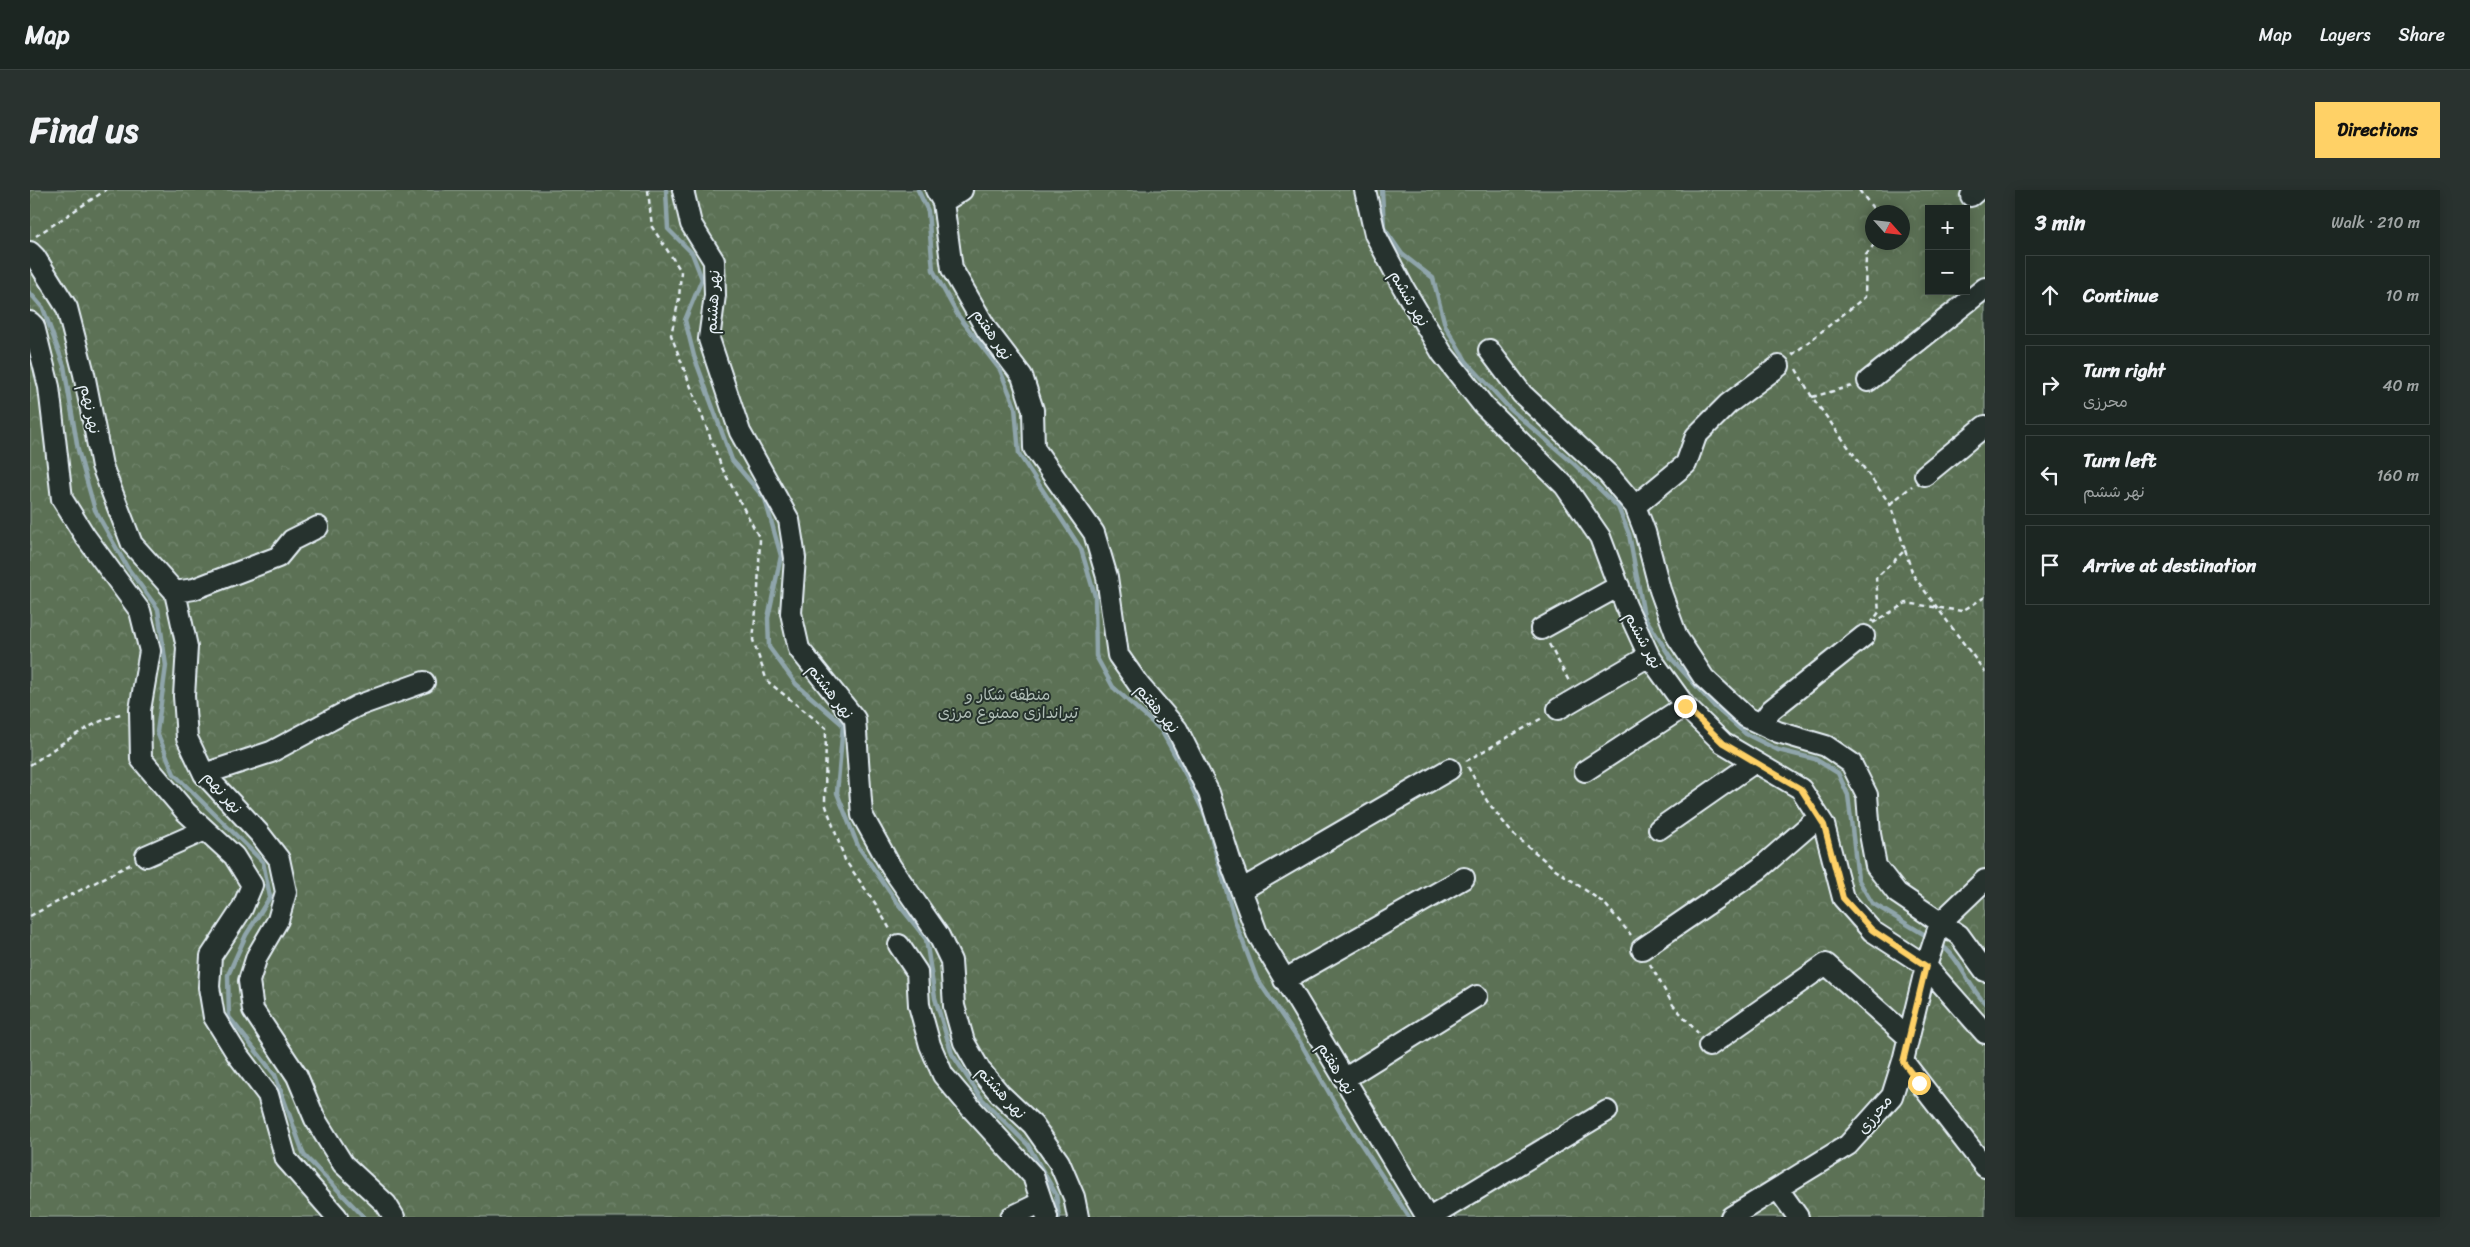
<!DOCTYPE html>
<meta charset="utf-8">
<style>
:root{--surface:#1c2622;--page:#29322f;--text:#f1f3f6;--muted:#a0a5a5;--line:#3a4340;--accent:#ffd166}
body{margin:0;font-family:Sriracha,"Playpen Sans Arabic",sans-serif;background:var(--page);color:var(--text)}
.controls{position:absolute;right:15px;top:15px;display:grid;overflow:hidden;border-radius:0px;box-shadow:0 2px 12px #0003}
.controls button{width:45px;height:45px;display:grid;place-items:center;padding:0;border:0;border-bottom:1px solid var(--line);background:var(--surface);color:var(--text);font:25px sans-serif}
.compass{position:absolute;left:1835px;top:15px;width:45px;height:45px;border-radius:50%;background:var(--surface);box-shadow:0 2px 12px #0003;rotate:117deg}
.stop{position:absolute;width:15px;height:15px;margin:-11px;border:4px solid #ffd166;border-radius:50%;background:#fff}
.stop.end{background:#ffd166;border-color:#fff;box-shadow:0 1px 5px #0008}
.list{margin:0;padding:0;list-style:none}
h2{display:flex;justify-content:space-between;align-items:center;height:65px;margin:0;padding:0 20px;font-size:21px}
h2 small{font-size:16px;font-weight:400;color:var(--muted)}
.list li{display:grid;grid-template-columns:32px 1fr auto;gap:15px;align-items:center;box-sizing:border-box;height:80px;margin:0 10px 10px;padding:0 10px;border:1px solid var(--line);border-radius:0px}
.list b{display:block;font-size:19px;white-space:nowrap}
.list p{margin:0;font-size:16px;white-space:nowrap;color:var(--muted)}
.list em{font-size:16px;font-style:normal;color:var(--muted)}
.icon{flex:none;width:28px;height:28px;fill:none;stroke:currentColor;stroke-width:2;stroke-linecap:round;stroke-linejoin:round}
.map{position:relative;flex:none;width:1955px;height:1027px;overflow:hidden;border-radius:0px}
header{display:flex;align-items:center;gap:30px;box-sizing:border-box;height:70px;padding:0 25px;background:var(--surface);border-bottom:1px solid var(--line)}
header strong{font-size:24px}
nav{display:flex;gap:28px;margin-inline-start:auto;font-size:18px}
.intro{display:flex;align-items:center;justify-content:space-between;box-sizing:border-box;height:120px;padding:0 30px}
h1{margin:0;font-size:35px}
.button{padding:12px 22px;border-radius:0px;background:var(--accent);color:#111;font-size:18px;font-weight:700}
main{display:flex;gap:30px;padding:0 30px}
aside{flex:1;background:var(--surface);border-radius:0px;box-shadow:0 2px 12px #0003}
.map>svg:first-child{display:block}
</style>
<header>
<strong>Map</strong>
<nav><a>Map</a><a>Layers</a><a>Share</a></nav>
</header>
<div class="intro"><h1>Find us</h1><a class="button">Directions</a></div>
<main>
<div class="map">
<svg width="1955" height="1027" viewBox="0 0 1955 1027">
<defs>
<pattern id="park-crowns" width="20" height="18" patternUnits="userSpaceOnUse" patternTransform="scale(1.25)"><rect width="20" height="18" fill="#5b7155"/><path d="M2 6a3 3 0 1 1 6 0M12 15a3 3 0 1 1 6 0" fill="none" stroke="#73866e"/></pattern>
</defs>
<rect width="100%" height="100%" fill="#26332d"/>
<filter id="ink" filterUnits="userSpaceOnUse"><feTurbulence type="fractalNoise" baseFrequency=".02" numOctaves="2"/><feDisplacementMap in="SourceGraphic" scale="10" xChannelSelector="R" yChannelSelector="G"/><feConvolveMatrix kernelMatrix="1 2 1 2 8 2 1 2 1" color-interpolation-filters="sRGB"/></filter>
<g filter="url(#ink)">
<!-- park -->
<path fill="url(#park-crowns)" stroke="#a2b1a6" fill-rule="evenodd" d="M0,0h1955v1027h-1955zM1899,19h37v82h-37zM1842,22h30v30h-30z"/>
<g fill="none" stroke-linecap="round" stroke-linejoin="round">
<!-- stream -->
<path stroke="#8fa5ab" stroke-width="4.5" d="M636,0l2,39 24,24 10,26 -17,41 9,36 38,104 33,39 16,57 -13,62 1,29 27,37 47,41 -6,68 21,53 38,55 30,38 9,59 17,56 30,45 46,46 28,49 3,23
M888,0l10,21 5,59 24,44 43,56 15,37 4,47 62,95 14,47 1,60 17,31 48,43 26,47 18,38 30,106 22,58 43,63 40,70 69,105
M1352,0l2,38 18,26 31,24 12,47 21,36 44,48 63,54 45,44 11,27 15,82 27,42 44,49 31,27 32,16 37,9 23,14 10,22 10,84 14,24 58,35
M0,103l13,15 21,58 14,84 17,60 32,57 31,42 8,57 -9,66 17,42 89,88 7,35 -24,38 -18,40 1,42 46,58 29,80 60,62
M1909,754c21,12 28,42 46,59"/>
<!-- minor casing -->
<g stroke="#e8f1f8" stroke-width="24">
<path id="minor" d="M653,0l8,34 23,37 1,34 -6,44 31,93 49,88 6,38 -4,55 8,36 56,70 7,96 29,52 48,69 12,25 3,45 10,36 16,28 20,24 33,31 26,37 15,35 4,20
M906,0l7,12 9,67 35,61 35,46 11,34 1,38 60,85 13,44 11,78 21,30 38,44 32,64 21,67 27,73 170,284
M1335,0l10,44 28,53 39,66 42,53 81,80 35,51 26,69 23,50 36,50 38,37 78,46 23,36 19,73 29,33 54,35 59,67
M1941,6l7,-6
M913,12l19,-12
M0,62l5,5 32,51 17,66 18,92 30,78 43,48 12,55 -3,49 3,42 17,36 55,59 20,26 7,33 -8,28 -21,36 -8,25 4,29 44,66 18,43 28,45 43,40 8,13
M0,132l4,4 15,61 13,112 23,37 55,75 10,40 -10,59 1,49 45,53 48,44 18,29 -10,24 -31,47 -2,31 5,30 23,37 31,41 18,64 51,58
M1459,160l33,44 86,80 27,32 10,26 15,58 17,47 27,41 42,39 32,15 48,14 25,17 16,32 3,39 6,32 21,27 62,42 26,36
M1838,191l117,-93
M1895,285l60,-49
M1605,316l51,-42 10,-28 32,-32 51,-38
M145,402l19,-3 84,-32 14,-17 26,-13
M1511,439l78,-43
M1528,519l91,-53
M1731,534l10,-14 93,-74
M1555,581l100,-65
M174,584l67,-22 86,-46 67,-24
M1629,639l96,-67
M116,666l59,-26
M1211,700l209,-121
M869,755l18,27 2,33 11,40 13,30 28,33 62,68 14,41
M1612,759l117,-80 60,-52
M1254,790l180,-102
M1679,856l117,-82 82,73
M1873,871l82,106
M1314,889l133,-83
M1748,999l20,28
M981,1027l31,-15
M1401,1027l176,-106
M1701,1027l117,-72 44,-49 11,-35 23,-95 14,-43 45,-43"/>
</g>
<!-- path -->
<path stroke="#e8f1f8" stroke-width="2.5" stroke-dasharray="5 4" stroke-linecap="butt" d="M618,0l4,37 29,44 -2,28 -8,36 51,133 38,71 -2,51 -5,50 14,41 59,47 -1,75 20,57 30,43 16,28
M1829,0l17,22
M6,46l70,-46
M1762,165l73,-58 1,-42 10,-13
M1766,179l16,28 78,107 15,46 -29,28 3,34 -7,10
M1782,207l40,-11
M1860,314l22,-18
M1875,360l8,25 72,97
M1843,433l33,-20 56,8 23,-14
M1519,454l21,39
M1436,571l78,-44
M0,575c29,-19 59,-43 94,-52
M1438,577l19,34 25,32 42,35 51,36 26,31
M0,726l101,-52
M1620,774l23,41 25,28"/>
<!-- minor -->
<use href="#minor" stroke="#26332d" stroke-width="20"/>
</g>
</g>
<g fill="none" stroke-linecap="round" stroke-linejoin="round" filter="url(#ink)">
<!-- route -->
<path stroke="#ffd166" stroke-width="6" d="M1655,516l38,37 78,46 23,36 19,73 29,32 54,36 -23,96 16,21"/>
</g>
<g text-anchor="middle" stroke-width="4" stroke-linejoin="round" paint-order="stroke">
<!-- street labels -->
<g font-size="16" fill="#e8f1f8" stroke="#26332d">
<text transform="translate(1380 108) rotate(60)" y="6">نهر ششم</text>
<text transform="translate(682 112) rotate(-87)" y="6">نهر هشتم</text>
<text transform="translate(963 144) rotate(56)" y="6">نهر هفتم</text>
<text transform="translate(61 219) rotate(79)" y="6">نهر نهم</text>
<text transform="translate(1614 450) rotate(62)" y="6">نهر ششم</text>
<text transform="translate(801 501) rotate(53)" y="6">نهر هشتم</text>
<text transform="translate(1128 518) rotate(51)" y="6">نهر هفتم</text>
<text transform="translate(193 602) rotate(49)" y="6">نهر نهم</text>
<text transform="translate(1307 878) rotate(59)" y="6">نهر هفتم</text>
<text transform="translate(972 902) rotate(48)" y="6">نهر هشتم</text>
<text transform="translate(1844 924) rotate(-50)" y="6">محرزی</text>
</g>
<!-- park labels -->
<g font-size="16" fill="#b0beb7" stroke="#26332d">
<text x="978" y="510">منطقه شکار و<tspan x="978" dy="18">تیراندازی ممنوع مرزی</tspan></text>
</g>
</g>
</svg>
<div class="controls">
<button>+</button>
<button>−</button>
</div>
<svg class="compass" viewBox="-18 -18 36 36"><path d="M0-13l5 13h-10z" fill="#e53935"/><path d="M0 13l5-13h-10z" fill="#a0a5a5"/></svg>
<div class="stop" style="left:1889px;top:893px"></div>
<div class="stop end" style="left:1655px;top:516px"></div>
</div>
<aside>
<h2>3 min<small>Walk · 210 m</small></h2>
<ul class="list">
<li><svg class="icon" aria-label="ahead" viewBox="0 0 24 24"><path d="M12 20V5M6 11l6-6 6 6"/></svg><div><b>Continue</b></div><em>10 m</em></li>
<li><svg class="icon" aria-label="right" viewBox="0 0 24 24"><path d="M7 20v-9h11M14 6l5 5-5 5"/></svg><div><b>Turn right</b><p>محرزی</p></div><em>40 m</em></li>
<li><svg class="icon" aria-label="left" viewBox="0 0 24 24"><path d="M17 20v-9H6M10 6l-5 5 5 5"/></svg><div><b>Turn left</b><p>نهر ششم</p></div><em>160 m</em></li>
<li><svg class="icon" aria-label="arrive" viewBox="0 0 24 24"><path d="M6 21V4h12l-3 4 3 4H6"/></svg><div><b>Arrive at destination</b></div></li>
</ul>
</aside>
</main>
